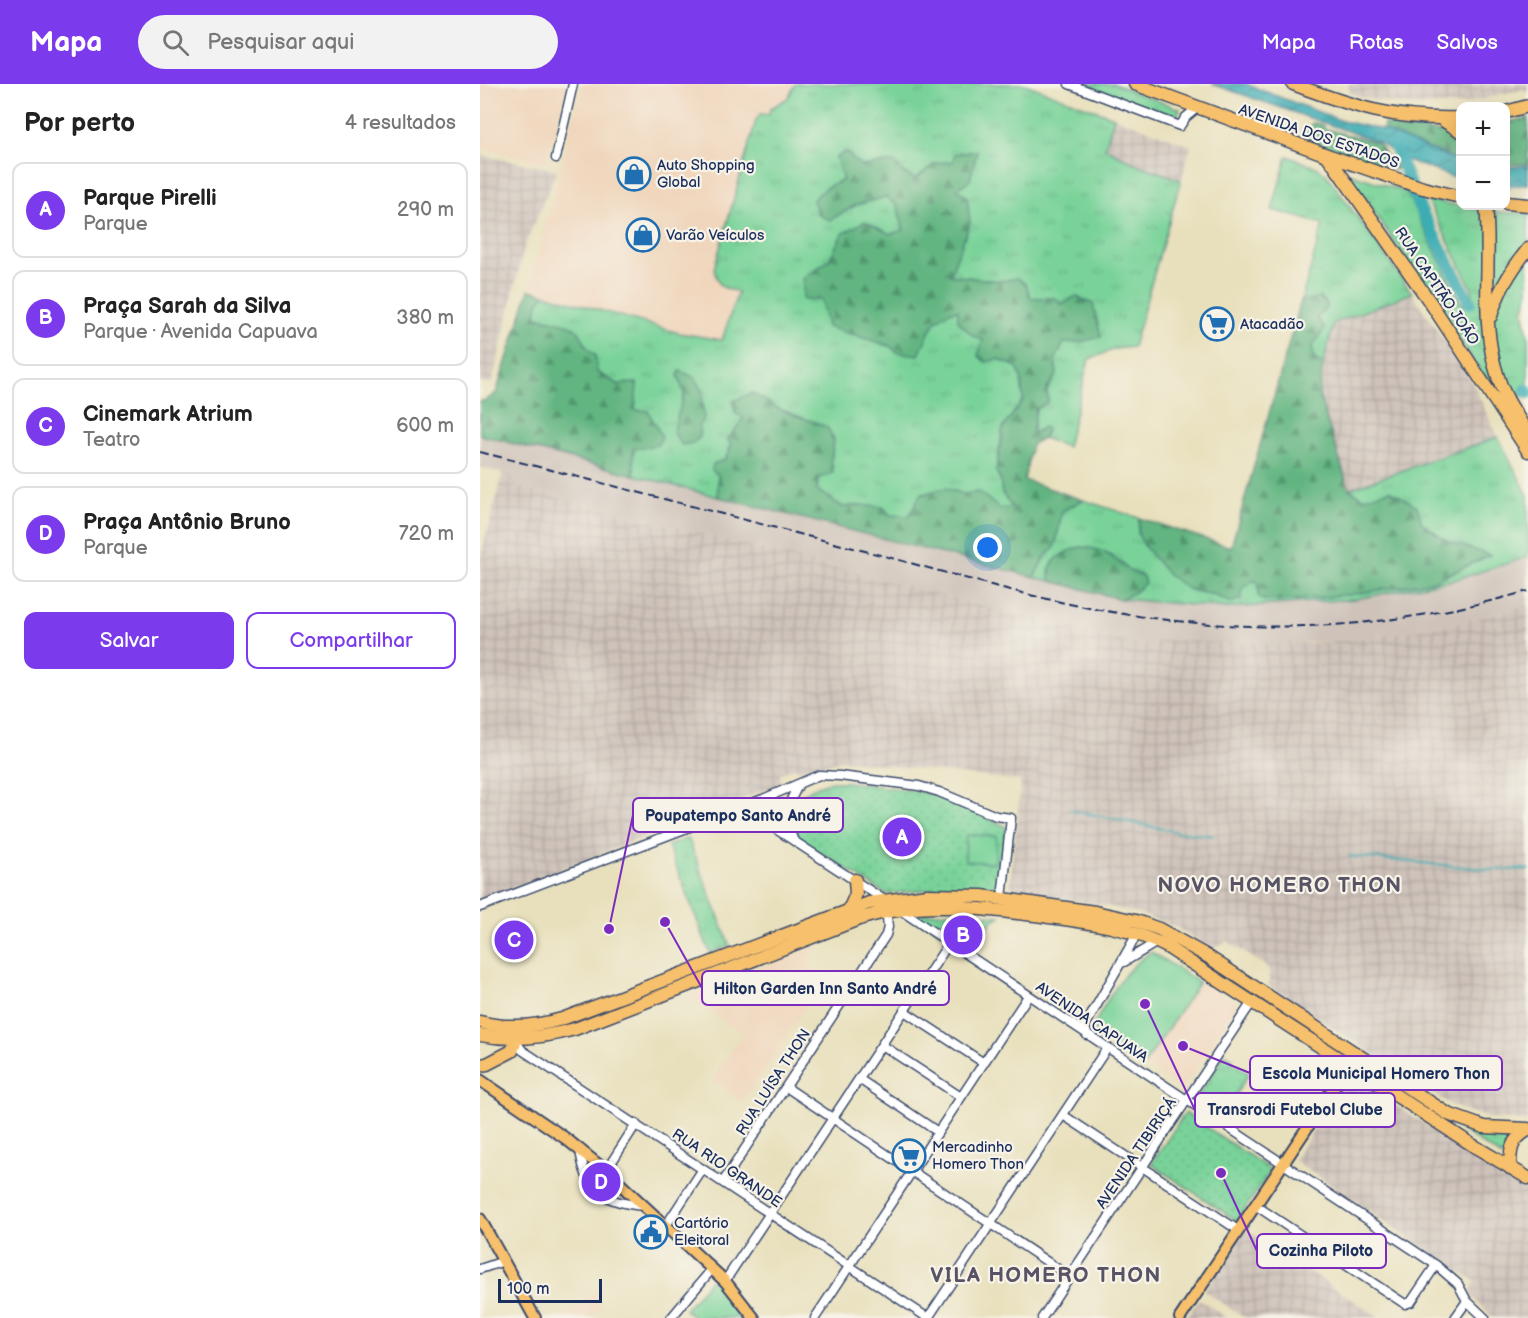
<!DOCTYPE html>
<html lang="pt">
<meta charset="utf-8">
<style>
:root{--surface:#fff;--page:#f2f2f2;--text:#222;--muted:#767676;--line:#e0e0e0;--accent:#7c3aed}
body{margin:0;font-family:"Balsamiq Sans",sans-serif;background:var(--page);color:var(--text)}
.controls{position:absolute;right:18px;top:18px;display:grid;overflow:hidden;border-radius:12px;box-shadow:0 6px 24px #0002}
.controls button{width:54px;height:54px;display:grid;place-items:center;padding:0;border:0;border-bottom:2px solid var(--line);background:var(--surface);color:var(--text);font:30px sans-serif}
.scale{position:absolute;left:18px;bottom:15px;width:104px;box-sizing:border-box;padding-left:6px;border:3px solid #1b2f5e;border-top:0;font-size:16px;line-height:21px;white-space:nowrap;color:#1b2f5e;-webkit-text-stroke:4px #f7f3e8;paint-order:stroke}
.you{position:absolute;left:508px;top:464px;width:21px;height:21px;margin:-15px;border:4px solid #fff;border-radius:50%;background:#1a73e8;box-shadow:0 0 0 9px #1a73e833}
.badge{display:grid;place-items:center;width:39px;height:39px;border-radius:50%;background:var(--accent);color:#fff;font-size:20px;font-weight:700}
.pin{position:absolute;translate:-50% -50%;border:3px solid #fff;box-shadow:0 2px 6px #0006}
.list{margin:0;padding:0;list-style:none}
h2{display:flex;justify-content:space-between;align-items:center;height:78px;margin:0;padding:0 24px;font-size:26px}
h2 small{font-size:20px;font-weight:400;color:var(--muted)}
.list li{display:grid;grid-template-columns:39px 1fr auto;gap:18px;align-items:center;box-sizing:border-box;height:96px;margin:0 12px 12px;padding:0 12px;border:2px solid var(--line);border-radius:12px}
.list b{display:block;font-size:22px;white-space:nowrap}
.list p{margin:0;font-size:20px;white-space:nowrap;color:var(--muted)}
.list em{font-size:20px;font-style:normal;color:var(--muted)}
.actions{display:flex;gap:12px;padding:18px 24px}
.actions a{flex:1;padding:14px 0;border:2px solid var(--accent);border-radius:12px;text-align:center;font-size:21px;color:var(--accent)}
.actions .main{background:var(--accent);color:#fff}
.icon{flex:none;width:33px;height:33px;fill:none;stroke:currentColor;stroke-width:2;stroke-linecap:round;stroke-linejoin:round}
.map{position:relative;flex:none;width:1048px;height:1234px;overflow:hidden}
header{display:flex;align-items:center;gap:36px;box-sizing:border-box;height:84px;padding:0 30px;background:var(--accent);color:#fff}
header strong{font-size:28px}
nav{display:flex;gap:33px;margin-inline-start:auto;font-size:21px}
.search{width:420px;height:54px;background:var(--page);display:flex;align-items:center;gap:15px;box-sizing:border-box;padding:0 21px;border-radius:33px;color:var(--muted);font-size:22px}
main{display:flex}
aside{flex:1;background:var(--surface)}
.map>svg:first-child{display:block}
</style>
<header>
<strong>Mapa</strong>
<div class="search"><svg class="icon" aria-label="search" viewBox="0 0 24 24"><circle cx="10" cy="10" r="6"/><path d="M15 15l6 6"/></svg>Pesquisar aqui</div>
<nav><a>Mapa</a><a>Rotas</a><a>Salvos</a></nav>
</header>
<main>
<aside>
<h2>Por perto<small>4 resultados</small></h2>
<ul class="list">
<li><span class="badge">A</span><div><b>Parque Pirelli</b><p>Parque</p></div><em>290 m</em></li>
<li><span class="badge">B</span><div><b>Praça Sarah da Silva</b><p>Parque · Avenida Capuava</p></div><em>380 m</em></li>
<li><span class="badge">C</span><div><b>Cinemark Atrium</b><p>Teatro</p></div><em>600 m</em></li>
<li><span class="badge">D</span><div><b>Praça Antônio Bruno</b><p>Parque</p></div><em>720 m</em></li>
</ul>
<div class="actions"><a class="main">Salvar</a><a>Compartilhar</a></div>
</aside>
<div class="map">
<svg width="1048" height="1234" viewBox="0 0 1048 1234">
<defs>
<pattern id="industrial-grid" width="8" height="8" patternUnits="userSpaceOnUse" patternTransform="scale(1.5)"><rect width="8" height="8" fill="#cec2b9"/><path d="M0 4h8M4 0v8" fill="none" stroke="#b0a7a1"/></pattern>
<pattern id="grass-tufts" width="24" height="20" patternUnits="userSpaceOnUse" patternTransform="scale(1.5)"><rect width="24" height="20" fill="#79d399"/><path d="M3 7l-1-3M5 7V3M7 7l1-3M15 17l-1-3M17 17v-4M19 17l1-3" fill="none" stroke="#68b586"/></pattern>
<pattern id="forest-firs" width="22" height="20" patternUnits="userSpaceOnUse" patternTransform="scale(1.5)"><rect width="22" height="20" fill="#62b581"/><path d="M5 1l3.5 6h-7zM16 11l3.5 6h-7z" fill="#50946d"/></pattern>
<pattern id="park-dots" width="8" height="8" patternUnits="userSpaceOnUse" patternTransform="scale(1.5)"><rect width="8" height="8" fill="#79d399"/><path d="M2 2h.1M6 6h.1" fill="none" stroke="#68b586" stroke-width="1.8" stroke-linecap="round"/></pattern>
<pattern id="water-waves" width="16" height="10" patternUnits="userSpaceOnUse" patternTransform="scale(1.5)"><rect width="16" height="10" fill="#3cadb4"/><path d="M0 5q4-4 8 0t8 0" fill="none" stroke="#328d96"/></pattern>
</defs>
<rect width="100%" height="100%" fill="#f7f3e8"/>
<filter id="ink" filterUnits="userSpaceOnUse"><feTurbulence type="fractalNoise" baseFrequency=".0167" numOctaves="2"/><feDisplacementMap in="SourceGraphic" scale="12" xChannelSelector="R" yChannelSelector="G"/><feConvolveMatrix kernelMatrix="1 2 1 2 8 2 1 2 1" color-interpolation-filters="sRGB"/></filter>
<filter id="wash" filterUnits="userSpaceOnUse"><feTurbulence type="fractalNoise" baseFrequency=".008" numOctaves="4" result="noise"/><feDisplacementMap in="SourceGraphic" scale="24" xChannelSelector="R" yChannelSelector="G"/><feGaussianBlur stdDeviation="1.35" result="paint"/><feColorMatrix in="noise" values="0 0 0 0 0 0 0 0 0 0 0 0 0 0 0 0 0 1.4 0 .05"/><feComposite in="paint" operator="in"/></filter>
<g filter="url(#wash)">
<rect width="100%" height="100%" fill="#e8e0bc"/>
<!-- built -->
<path fill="#f0d6bc" d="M0,0h88l-22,79 -66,-15z
M102,0h213l-2,9 -5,5 -17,10 -3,7 -7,-2 -5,7 -42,149 7,18 17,5 -16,49 -43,-8 -150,-43z
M339,861l-13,19 20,13 -83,125 -31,-22 31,-47 -57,-37z
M721,895l35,24v3l-54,84 -38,-25z
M114,1207l8,15 -14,12h-26z"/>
<!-- industrial -->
<path fill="url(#industrial-grid)" d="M868,0h180v8l-3,1 -1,-4 -67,16 -41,1 -46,-7 -19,-5z
M634,33l77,29 -10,34 -45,-16 -31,-16z
M0,71l77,15 -33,77 -32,136 -12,-1z
M932,209l60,89 26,55 -149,52 -30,-94 4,-31 11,-41z
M23,389l10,3 -3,9 632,161 23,-7 44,3 101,1 38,-3 81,-12 55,-11 44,-12v516l-37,-2 -38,-13 -184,-120v-18l-42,-27 -15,8 -37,-22 -32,-12 -34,-9 -93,-14 -6,-8 11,-103 -169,-20 -11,-1 -34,10 -14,-2 -13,6 1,7 -6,5 -295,115v-342z
M869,991l156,102 23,12v129h-34l-20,-19 -4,-7 6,-12 -16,-7 -166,-113z
M765,1145l135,89h-135l-41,-27z
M719,1215l28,19h-41z"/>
<!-- railway -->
<path fill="#cec2b9" d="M0,351l641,164 107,9 127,-9 102,-20 71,-22v48l-44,12 -55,11 -81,12 -74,4 -65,-2 -44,-3 -23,7 -632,-161 2,-9 -32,-9z"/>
<!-- grass -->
<path fill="url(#grass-tufts)" stroke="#4a817c" stroke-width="1.5" d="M315,0h230l89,33 -9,31 31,16 45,16 -48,167 -18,2 -26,10 -22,88 -24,-9 4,-9 -15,6 4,-26 21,-35 -2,-14 9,-18h16l-18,-38 -8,-6h-23l-5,-13 -8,-6 -18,2 -51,-6 21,-52 -13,-33 -5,-28 -16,1 -21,16 -14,-8 -6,-9 -34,4 -18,14 -18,8 5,32 26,-15 30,-8 11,7 7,27 -14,3h-48l-12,25 -27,20 18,21 61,44 8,2 58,-35 10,-1 40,49 19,8 4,10 2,23 -20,28 -7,43 4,8 2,14 11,16h-14l-20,-17 -16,2 -17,-6 -26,7 -11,21h-19l-30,-11 -17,2 -26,-16 1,-13 15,-5 -2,-13 3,-20 -7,-13 -48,-18 -27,-16 -8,25 -16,21 3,7 -13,29v22l-84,-22 -1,-27 24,-3 -40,-61 -20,-12 -2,-17 -8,-6 -8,-17 -43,-15 2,-14 7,-9 134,39 43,7 16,-48c-18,-5 -19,-4 -24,-23l42,-149 5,-7 7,2 3,-7 17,-10z
M601,0h33l66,25 -4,11z
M807,72l29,11 10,7 86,119 -78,30 -11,41 -9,-5 -2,-13 7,-49 -18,4 22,-77 -51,-14z
M868,89l58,19 53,108 6,6 9,-6 -3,-13 -44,-88 55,12 46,3v78l-5,20 5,23v60l-28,5z
M1018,353l30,58v62l-71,22 -102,20 -127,9 -107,-9 12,-6 -3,-21 -8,-10 -73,8 2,11 -17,-4 10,-19 11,-11 7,-36 21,-11 56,18 -1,16 52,56 25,5 16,8 12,-15 12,-8 4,3 -1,13 5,4h37l54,-6 80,-13 55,-26 -41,-14 -26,-18 -58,-25 -15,-9z
M308,711l-5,15 1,20 -31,-20z
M208,754l42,108 -20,7 -42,-107z
M745,970l8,5 -1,3 17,12 -28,42 -24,-16v-2z
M964,1035c21,11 45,16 68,17l-6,11 -1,12z"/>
<!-- forest -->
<path fill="url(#forest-firs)" stroke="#3e7270" stroke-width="1.5" d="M1048,32v48h-22v-43l19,-1z
M833,39l9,2 4,4 52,14 11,18 8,7 -2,2 -90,-30 -2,-10z
M904,40h10l9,6 15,-1 30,5 5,4 7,2v21l-77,-31z
M497,67l-7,29 -13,9 10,8 3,26 -20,52 50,6 18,-3 8,7 5,13h23l8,6 14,-8 17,8 8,33 -21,5 -16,1 -9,17 2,14 -10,14 1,14 -12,7 -4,25 12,-7 3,2 -4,9 -11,6 -8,36 59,20 -21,11 -7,36 -11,11 -10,19 -316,-80v-22l-6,-5 1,-6 13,-5 5,-13 -3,-7 16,-21 -9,-5 -2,-12 19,-8 27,16 48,18 7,13 -3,20 2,13 -15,5 -1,12 26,17 17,-2 23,2 7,8 19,1 11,-21 26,-7 17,6 16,-2 20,16 14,1 -11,-16 -2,-14 -4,-8 7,-43 20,-28 -2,-23 -4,-10 -19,-8 -13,3 -7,-7 5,-15 -10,-4 -15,-15v-11c-26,4 -29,24 -39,45l-23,-3 -6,-6 -63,-19 -6,-27 -18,-1v-20l27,-20 12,-25 23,-13 25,13 14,-4 -7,-25 -11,-8 -30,8 -26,15 -12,-5 -5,-15 12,-12 18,-8 -7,-23 10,-5 15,14 34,-4 6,9 14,8 21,-16 16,-1 3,-8z
M49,206l16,4 -7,9 -2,14c13,4 33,4 42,14 8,9 4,15 17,24l2,17 20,12 20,-1 -2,27 13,1 14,26 -5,8 -24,4 1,26 -154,-40v-34h5l11,-8z
M839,213l9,8 -11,13 8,11 -13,17 2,13 9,5 -4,31 30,94 15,9 26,-8 27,16 5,17 25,18 43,14 -56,26 -80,13 -54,6h-37l-5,-4v-13l-3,-3 -12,8 -2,11 -10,4 -16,-8 -25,-5 -22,-15 -23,-28 -7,-13 1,-16 92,29 70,-246z
M200,287l14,6 9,16 -1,8 2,18 -5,6 1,12 -7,6 -11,2 -9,-13 11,-38 -6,-19z
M600,463c38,2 34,20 63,29l2,7 -12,10 -12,6 -70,-18c-8,-19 14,-30 29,-34z"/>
<!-- park -->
<path fill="url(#park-dots)" stroke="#4a817c" stroke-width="1.5" d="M350,698h17l82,11 74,32 3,3 -7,64 -56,-4 -57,6 -84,-53c-25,-29 -2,-51 28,-59z
M467,828l53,4 -9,6 -19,32 -58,-40z
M705,1029l86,57 -34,51 -86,-57z"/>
<!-- pitch -->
<path fill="#79d399" stroke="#4a817c" stroke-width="1.5" d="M486,751l30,1 -1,27 -30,-2z
M671,868l48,30 -55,83 -50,-35 -1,-4c17,-29 29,-56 58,-74z
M231,1195l11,8 24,31h-51l-10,-8z"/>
<!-- water -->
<path fill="url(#water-waves)" stroke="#2c6e89" stroke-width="1.5" d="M732,0h34l96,37 41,9 77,32v18l-61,-23 -20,-15z
M1048,82v18l-22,3v-20z"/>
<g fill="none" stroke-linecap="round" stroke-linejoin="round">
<!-- stream -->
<path stroke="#3cadb4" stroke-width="2" d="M590,726l108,22 35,4
M869,772l146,14 33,-1"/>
<!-- river -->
<path stroke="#3cadb4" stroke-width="12" d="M914,61l25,61 51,97
M1046,306l2,3"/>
</g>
</g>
<g filter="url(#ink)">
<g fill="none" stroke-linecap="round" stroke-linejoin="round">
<!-- minor casing -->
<g stroke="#3a4a6c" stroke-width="11">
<path id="minor" d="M589,0l111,42 6,-9 11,-9
M76,74l17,-74
M262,723l144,94
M313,755c-9,-21 -6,-35 6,-55
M0,823l283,-108 56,-24 21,1 79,10 20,6 57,24 15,2 -9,80
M420,826l536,355 22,19 9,17 18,17
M644,878l33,-20
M424,927l80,52
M607,951l-2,-9 52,-92
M34,955l8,11 406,268
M402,961l79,52
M379,995l79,53
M306,1003l284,190
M583,1031l175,115
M100,1065c5,42 23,53 63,57
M126,1087l30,-47
M243,1098l163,-247 2,-8 -2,-19
M775,1121l150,99 6,-2 25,-37
M185,1143l38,-58
M0,1185l24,-8
M245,1197l224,-338
M191,1234l41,-49
M335,1234l213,-322
M448,1234l179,-270
M562,1234l210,-316
M975,1234l12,-17"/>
</g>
<!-- major casing -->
<g stroke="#3a4a6c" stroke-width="14">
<path id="major" d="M0,996l85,58 41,33 119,110 29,37
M0,1135l55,99
M700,1234l169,-253"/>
</g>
<!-- highway casing -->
<g stroke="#3a4a6c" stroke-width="15">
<path id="highway" d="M655,0l192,71 96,33 37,9
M813,0c61,23 101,36 167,34
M1026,28l22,-6
M961,35l19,12
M847,71l105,150 96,146
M1026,119l22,2
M1006,122c6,56 -7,115 12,171 6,21 19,38 30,57
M1011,232c7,-26 21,-47 37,-67
M369,826l7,-16 -1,-14
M0,938c28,7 54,5 82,-3l307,-116 58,-8 55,1 113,16 41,9 23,8 48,27 241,158 36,13 44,2
M0,951c32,6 63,3 95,-6l284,-110c60,-20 121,-11 183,-3 43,6 86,10 125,31l307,199 54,32
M0,981l7,-1 25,-13 3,-8 -3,-11
M1030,1084c0,-18 1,-29 18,-38"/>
</g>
<!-- minor -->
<use href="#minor" stroke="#fff" stroke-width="8"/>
<!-- major -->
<use href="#major" stroke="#f7c06c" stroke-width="10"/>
<!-- highway -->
<use href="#highway" stroke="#f7c06c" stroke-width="12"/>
<!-- rail -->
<path stroke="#1b2f5e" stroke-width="2" stroke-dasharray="9 4.5" stroke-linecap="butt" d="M0,368c127,32 254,65 381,98 83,21 166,48 251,62 143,24 276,19 416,-21"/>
</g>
</g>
<!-- icons -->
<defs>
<g id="shop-ring" transform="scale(1.725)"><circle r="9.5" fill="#f7f3e8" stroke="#1f6fb2" stroke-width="1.5"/><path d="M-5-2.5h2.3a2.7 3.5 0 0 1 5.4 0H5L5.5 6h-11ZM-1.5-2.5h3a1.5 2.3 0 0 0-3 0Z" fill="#1f6fb2"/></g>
<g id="supermarket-ring" transform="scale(1.725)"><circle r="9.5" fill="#f7f3e8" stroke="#1f6fb2" stroke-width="1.5"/><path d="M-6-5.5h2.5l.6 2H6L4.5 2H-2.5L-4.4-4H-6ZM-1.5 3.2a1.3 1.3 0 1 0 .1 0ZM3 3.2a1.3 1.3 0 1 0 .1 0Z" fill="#1f6fb2"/></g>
<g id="civic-ring" transform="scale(1.725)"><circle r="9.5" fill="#f7f3e8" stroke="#1f6fb2" stroke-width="1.5"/><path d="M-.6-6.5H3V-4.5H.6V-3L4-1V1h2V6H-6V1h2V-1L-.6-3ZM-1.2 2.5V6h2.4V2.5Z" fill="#1f6fb2"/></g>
</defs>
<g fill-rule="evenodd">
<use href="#shop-ring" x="154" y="90"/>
<use href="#shop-ring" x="163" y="151"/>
<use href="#supermarket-ring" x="737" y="240"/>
<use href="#supermarket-ring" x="429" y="1072"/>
<use href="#civic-ring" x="171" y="1148"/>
</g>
<g text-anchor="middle" stroke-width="4.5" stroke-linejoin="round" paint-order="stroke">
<!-- street labels -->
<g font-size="15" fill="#1b2f5e" stroke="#f7f3e8">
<text transform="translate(839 52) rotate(19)" y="5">AVENIDA DOS ESTADOS</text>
<text transform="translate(957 202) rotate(56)" y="5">RUA CAPITÃO JOÃO</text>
<text transform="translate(612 938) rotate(34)" y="5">AVENIDA CAPUAVA</text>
<text transform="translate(293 998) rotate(-57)" y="5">RUA LUÍSA THON</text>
<text transform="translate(656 1069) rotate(-56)" y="5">AVENIDA TIBIRIÇÁ</text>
<text transform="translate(247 1084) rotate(34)" y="5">RUA RIO GRANDE</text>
</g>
<!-- poi labels -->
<g font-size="15" fill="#1b2f5e" stroke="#f7f3e8" text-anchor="start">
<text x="177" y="86">Auto Shopping<tspan x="177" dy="17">Global</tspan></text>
<text x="186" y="156">Varão Veículos</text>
<text x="760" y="245">Atacadão</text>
<text x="452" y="1068">Mercadinho<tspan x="452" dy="17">Homero Thon</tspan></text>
<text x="194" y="1144">Cartório<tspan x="194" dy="17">Eleitoral</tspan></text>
</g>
<!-- district labels -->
<g font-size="21" font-weight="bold" letter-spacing="1.5" fill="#585465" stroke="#f7f3e8">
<text x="800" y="808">NOVO HOMERO THON</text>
<text x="566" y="1198">VILA HOMERO THON</text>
</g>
</g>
<!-- callouts -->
<path fill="none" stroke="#7b2cbf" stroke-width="2" d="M129 845L153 731M185 838L222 904M703 962L770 989M665 920L715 1026M741 1089L777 1167"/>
<g fill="#7b2cbf" stroke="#f7f3e8" stroke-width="2">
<circle cx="129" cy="845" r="6"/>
<circle cx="185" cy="838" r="6"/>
<circle cx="703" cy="962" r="6"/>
<circle cx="665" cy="920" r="6"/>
<circle cx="741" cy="1089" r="6"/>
</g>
<g fill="#f7f3e8" stroke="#7b2cbf" stroke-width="2">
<rect x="153" y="714" width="210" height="34" rx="6"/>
<rect x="222" y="887" width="247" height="34" rx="6"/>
<rect x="770" y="972" width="252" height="34" rx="6"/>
<rect x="715" y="1009" width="200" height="34" rx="6"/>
<rect x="777" y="1150" width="129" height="34" rx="6"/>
</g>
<g font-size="16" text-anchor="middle" font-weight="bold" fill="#1b2f5e">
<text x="258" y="737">Poupatempo Santo André</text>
<text x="345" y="910">Hilton Garden Inn Santo André</text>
<text x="896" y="995">Escola Municipal Homero Thon</text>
<text x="815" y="1031">Transrodi Futebol Clube</text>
<text x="841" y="1172">Cozinha Piloto</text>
</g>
</svg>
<div class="controls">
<button>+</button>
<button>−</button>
</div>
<div class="scale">100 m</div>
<div class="you"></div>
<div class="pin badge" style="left:422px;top:753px">A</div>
<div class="pin badge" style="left:483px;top:851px">B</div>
<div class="pin badge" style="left:34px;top:856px">C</div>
<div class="pin badge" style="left:121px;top:1098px">D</div>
</div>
</main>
